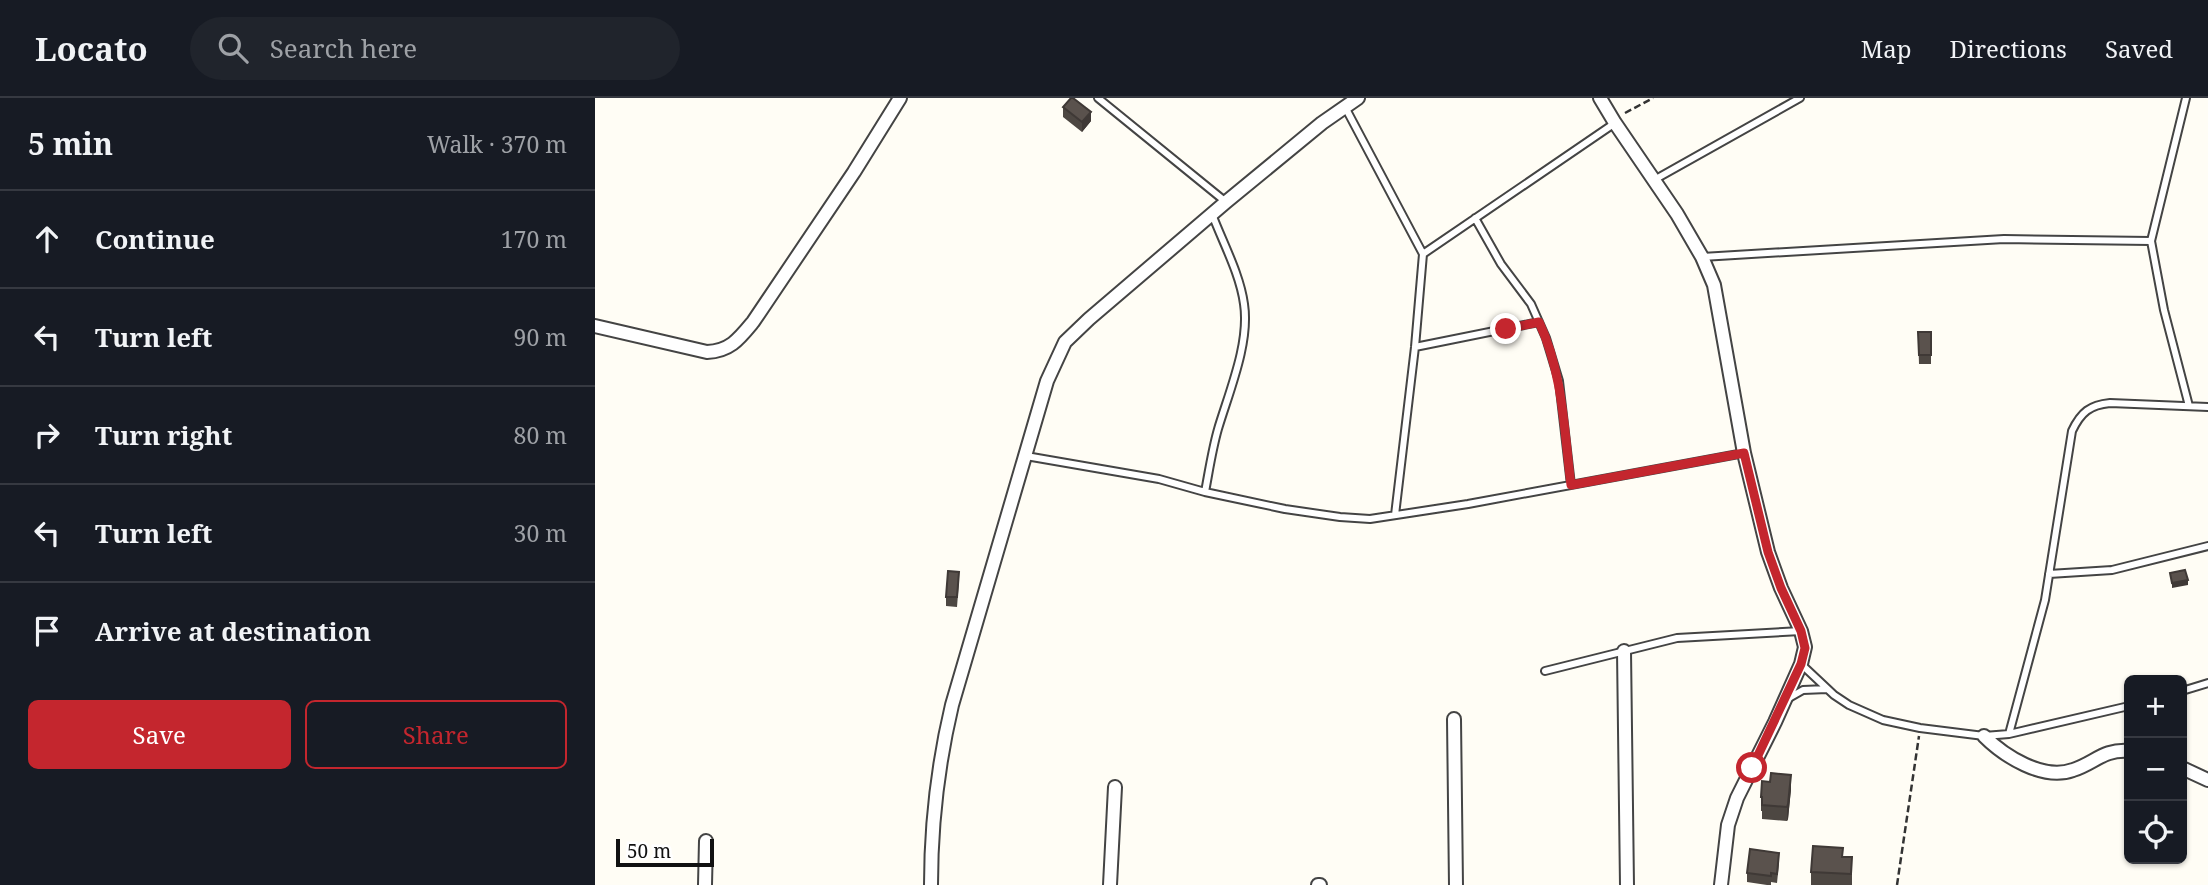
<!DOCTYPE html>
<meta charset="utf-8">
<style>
:root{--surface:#171b24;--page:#20242c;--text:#f1f3f6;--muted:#9ea1a6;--line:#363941;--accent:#c4262e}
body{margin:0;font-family:"Noto Serif",serif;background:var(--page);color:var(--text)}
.controls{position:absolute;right:21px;bottom:21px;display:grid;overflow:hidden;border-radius:10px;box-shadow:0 2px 5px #0004}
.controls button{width:63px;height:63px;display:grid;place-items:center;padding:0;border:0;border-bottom:2px solid var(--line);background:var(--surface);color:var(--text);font:35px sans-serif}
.scale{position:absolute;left:21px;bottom:18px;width:98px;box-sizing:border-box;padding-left:7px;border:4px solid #111;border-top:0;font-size:19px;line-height:24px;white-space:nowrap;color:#111;-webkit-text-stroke:5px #fff;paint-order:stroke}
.stop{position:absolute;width:21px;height:21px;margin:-16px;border:5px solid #c4262e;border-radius:50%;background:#fff}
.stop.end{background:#c4262e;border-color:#fff;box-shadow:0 2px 7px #0008}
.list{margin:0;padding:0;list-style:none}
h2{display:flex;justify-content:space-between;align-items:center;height:91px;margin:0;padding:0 28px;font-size:30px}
h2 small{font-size:23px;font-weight:400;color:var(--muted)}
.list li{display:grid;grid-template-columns:46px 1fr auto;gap:21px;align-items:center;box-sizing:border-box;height:98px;padding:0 28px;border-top:2px solid var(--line)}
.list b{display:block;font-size:26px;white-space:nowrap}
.list em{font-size:23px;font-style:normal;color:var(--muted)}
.actions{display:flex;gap:14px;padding:21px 28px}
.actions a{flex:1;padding:16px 0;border:2px solid var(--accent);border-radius:10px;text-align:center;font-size:24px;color:var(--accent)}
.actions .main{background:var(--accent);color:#fff}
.icon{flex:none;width:38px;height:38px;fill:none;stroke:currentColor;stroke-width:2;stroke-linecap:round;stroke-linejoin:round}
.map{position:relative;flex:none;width:1613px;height:787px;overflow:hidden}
header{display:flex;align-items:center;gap:42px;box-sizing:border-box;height:98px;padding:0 35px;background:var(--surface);border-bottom:2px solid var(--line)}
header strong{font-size:33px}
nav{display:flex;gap:38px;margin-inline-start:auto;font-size:24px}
.search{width:490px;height:63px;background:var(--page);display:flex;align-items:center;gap:18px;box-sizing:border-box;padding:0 24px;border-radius:38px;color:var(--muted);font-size:26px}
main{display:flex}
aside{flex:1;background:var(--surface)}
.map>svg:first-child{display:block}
</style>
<header>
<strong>Locato</strong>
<div class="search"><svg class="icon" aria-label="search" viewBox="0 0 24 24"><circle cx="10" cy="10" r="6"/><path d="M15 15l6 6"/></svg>Search here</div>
<nav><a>Map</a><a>Directions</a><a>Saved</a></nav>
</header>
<main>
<aside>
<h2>5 min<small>Walk · 370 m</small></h2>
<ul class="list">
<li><svg class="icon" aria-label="ahead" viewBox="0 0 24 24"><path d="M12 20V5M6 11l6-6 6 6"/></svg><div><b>Continue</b></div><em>170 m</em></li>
<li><svg class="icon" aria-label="left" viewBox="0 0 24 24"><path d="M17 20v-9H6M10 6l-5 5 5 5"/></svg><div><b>Turn left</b></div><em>90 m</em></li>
<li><svg class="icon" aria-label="right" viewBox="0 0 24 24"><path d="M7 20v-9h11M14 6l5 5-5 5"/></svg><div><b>Turn right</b></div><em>80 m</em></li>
<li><svg class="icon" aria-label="left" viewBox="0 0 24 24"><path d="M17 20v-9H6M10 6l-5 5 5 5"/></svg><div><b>Turn left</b></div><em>30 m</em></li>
<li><svg class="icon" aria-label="arrive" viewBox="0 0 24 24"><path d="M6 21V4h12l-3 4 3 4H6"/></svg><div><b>Arrive at destination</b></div></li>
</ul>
<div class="actions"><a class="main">Save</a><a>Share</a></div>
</aside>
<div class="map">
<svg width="1613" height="787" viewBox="0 0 1613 787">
<rect width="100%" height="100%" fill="#fffdf5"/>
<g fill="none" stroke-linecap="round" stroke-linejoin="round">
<!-- service casing -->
<g stroke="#444" stroke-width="10">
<path id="service" d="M503,0l128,104
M1591,0l-35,143 13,69 25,96
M750,9l78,147 -8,93 -20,168
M1059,82l146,-82
M880,120l26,46 30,40 15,34 13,43 12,104
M828,156l192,-131
M1107,159l302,-18 147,2
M820,249l124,-25
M431,358l133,23 46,13 80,17 55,8 30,2 98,-15 276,-51
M610,394c4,-21 7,-42 13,-63 11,-37 32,-86 26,-125 -4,-30 -21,-61 -32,-90
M1454,476l63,-4 96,-24
M1206,566l33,31 15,10 34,15 37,8 64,8 25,-2 120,-28
M950,573l132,-33 124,-7
M1587,593l26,-8
M1194,600l14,-8 24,-1
M1414,636l36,-134 27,-169c9,-19 18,-26 38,-28l98,4"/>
</g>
<!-- minor casing -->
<g stroke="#444" stroke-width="16">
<path id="minor" d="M1005,0l15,25 62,91 25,43 12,28 30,168 24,99 13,36 20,43 4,16 -4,17 -26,58 -38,76 -9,27 -7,60
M0,228l112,26c23,-1 32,-13 46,-30l101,-150 46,-74
M1029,553l3,234
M859,621l2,166
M1389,638c20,20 59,45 89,34 22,-7 30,-21 56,-19
M1587,670l26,12
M110,787l1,-44
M336,787c0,-61 7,-121 21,-180l95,-324 18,-39 24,-23 137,-117 96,-79 36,-25
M515,787l5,-98
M723,787h2"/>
</g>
<!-- path -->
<path stroke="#333" stroke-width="2.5" stroke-dasharray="7 3.5" stroke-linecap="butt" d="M1030,15l28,-15
M1302,787l22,-149"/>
<!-- service -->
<use href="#service" stroke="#fff" stroke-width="6"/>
<!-- minor -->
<use href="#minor" stroke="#fff" stroke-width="12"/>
</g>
<!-- wall -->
<path fill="#4d4742" d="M468,9l28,14 -9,11 -19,-15z
M1323,234h13v32h-12z
M364,483l-2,26 -11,-1v-9z
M1196,691l-3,30 -1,2 -25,-2v-8h-1v-14z
M1248,759l9,14v14h-41v-13z
M1184,765l-2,20 -6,-1v3h-4l-20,-3v-9z"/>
<!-- shaded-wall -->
<path fill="#3f3936" d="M496,14v9l-9,11v-10z
M1593,482v5l-16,3v-5z
M1196,677v14l-3,30 -1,2v-14z"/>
<!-- building -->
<path fill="#5a524d" stroke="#3f3936" stroke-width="2" d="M476,0h2l18,14 -9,10 -19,-15z
M1323,234h13v23h-12z
M1590,472l3,10 -16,3 -2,-10z
M353,473l11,1 -2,25h-11z
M1176,675l20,2 -3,29 -1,3 -25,-2v-8h-1l1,-16 8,1z
M1218,748l30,2 -1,9h10l-1,17 -40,-2z
M1155,751l29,4 -2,21 -6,-1v3l-24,-3z"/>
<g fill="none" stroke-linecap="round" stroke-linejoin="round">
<!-- route -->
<path stroke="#c4262e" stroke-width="9" d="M911,231l33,-7c24,51 25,108 32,163l173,-32 24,99 13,36 20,43 4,17 -4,16 -49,104"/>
</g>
</svg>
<div class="controls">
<button>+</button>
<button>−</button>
<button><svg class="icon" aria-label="locate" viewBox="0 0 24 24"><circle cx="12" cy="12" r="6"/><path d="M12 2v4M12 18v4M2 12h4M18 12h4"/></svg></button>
</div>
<div class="scale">50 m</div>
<div class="stop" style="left:1157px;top:670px"></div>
<div class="stop end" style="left:911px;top:231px"></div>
</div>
</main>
